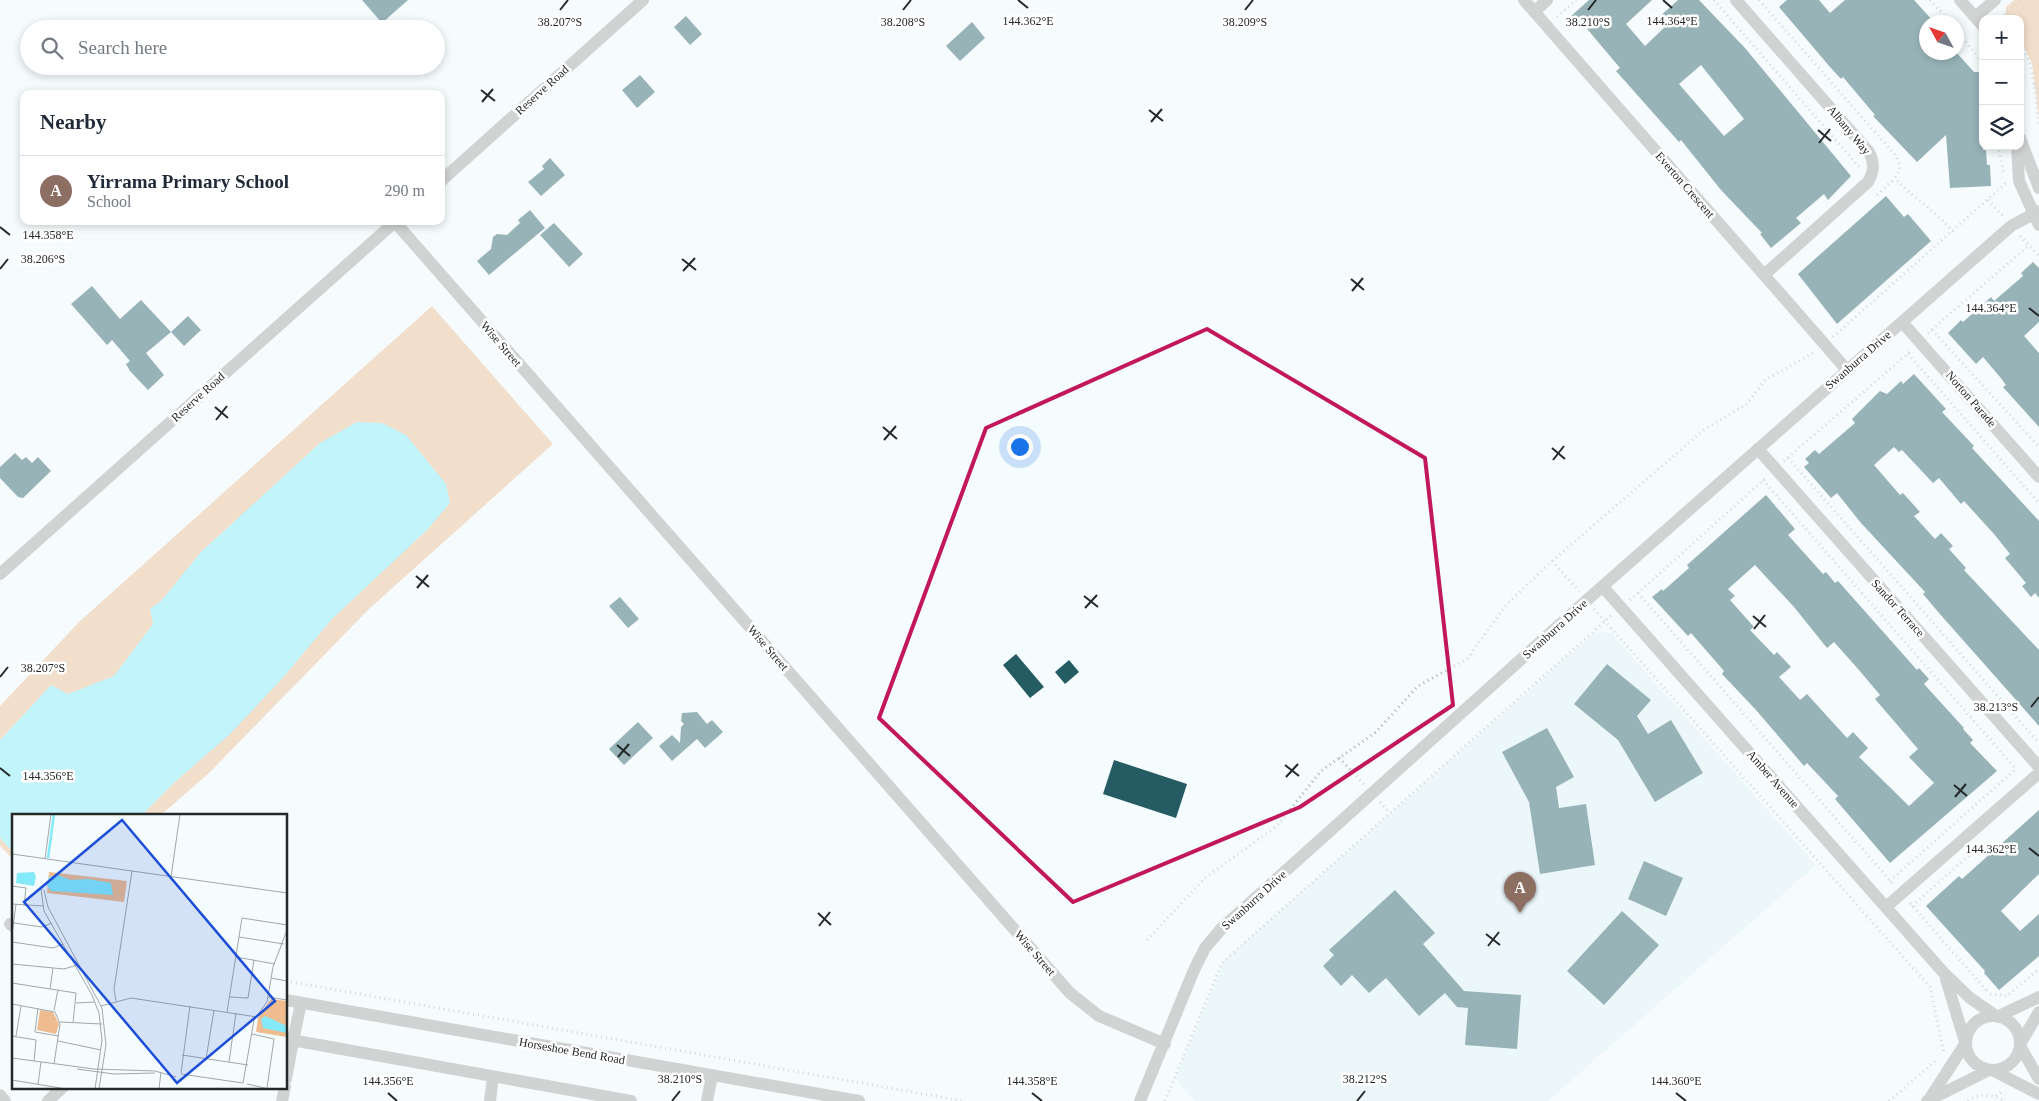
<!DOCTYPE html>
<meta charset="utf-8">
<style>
:root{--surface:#fff;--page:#f2f2f3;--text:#1f2937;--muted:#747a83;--line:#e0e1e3;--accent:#0b8043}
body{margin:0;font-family:"Times New Roman",serif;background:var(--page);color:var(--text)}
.controls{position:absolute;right:15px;top:15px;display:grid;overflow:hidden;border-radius:10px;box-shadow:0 2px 8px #0003}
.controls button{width:45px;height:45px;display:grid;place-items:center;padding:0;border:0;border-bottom:1px solid var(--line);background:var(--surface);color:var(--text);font:25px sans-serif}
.compass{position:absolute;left:1919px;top:15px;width:45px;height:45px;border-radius:50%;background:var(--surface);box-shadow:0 2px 8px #0003;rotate:310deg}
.you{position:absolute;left:1019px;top:446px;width:18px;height:18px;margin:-12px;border:4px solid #fff;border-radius:50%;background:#1a73e8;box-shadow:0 0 0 8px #1a73e833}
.badge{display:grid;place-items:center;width:32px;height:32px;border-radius:50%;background:var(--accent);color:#fff;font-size:16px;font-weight:700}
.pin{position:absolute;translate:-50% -41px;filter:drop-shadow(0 1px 2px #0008)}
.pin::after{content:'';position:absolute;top:26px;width:18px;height:15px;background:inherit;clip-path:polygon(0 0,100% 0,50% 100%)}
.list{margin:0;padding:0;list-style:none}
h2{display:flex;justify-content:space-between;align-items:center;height:65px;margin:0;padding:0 20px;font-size:21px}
h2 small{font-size:16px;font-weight:400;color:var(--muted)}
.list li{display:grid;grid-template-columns:32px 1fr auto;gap:15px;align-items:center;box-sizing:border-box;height:70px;padding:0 20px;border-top:1px solid var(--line)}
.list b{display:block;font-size:19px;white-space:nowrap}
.list p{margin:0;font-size:16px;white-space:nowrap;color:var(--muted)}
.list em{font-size:16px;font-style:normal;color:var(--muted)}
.icon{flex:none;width:28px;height:28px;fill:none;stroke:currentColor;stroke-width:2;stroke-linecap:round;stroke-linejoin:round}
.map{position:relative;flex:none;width:2039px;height:1101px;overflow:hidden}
.search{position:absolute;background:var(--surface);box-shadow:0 2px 8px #0003;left:20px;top:20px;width:425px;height:55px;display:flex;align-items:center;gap:12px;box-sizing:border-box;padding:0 18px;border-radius:28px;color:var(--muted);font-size:19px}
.panel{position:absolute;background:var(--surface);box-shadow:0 2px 8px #0003;left:20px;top:90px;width:425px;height:135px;border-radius:10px}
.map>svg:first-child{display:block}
</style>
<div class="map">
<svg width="2039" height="1101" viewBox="0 0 2039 1101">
<rect width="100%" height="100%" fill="#f5fcfd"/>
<!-- built -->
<path fill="#e1f1f3" d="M1595,632l16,1 205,232 -268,236h-353l-20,-22 50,-119z"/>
<!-- green -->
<path fill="#eebc8e" d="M2014,0h25v118l-7,-54 -12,-27v-18l-15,-2 1,-10z
M432,306l121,138 -184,165 -159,163 -49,43h-147v45l-14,-14v-140l79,-84z"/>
<!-- water -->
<path fill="#84eaf9" d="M357,422l25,1 24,12 40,49 4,19 -23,27 -95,89 -51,61 -52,55 -54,47 -33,33h-128v38l-14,-15v-98l51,-55 17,9 46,-18 39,-52 -3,-15 11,-8 40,-49 119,-109z"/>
<!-- building -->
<path fill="#255c64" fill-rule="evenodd" d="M362,0h46l-26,23z
M1589,0h63l-26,24 19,22 21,-20 -8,-8 20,-18h21l46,48 106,128 -23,24 -4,-6 -28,24 5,5 -30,25 -11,-14 2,-1 -41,-43 -40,-50 -2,2 -63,-71 4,-3 -37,-44 -4,3 -9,-10zM1701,65l43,54 -20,17 -45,-52z
M1787,0h32l11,13 15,-13h69l20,22h-8v30h30l18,20h5l4,78h3l1,15h3l1,21 -41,2 -4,-53 -29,27 -44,-46 2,-1 -32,-38 -2,2 -11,-12 -51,-60z
M686,16l16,18 -12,11 -16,-18z
M972,22l13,16 -25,23 -14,-15z
M640,75l15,17 -18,16 -15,-18z
M550,158l15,17 -24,21 -13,-14 16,-13 -2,-3z
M1886,196l18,21 4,-3 23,27 -94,83 -39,-50z
M530,210l15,18 -56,47 -12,-14 14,-12 2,-12 4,-3 10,1 13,-12 -2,-3z
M554,223l29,31 -14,13 -29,-32z
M2033,262l6,6v54l-15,14 15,17v74l-36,-40 3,-2 -6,-8 -17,-20 -7,7 -28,-31 13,-13 2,2 28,-25 3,4 29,-25 -2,-3z
M92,286l28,33 21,-19 30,32 17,-16 13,14 -17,16 -13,-14 -25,21 18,22 -16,15 -18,-19 -4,-7 4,-3 -18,-21 -5,5 -36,-41z
M1914,374l32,35 -4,3 32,34 -2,2 67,73v77l-4,-5 -4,4 -9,-11 4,-3 -21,-25 5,-4 -16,-20 -30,-33 -3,3 -22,-26 -6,5 -31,-33 -3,2 -5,-5 -20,18 26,30 3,-2 17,19 -6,4 21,23 6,-6 12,13 -4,3 17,19 -2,2 75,80v76l-100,-113 -16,-19 2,-2 -64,-69 -24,-30 -6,5 -27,-31 5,-4 -4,-4 10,-9 4,4 36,-31 -3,-4 28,-28 7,3 14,-13 2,3z
M15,453l7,7 4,-3 6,6 6,-6 13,14 -28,27 -5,-1 -18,-19v-11z
M1766,495l29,34 -7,6 35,39 3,-2 9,11 3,-2 79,89 2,-2 10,11 -5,5 40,44 -1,1 10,11 -3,3 27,28 -107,92 -55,-64 3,-3 -31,-33 -3,3 -48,-56 -34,-36 2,-3 -33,-38 -3,3 -36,-39 10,-8 1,2 26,-23 -2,-3zM1755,565l39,42 33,41 7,-6 25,28 21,25 -5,4 43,50 -9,8 25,26 -25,23 -50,-49 9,-9 -15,-16 -6,6 -40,-44 -7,6 -21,-23 12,-10 -14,-15 -3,3 -24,-25 4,-3 -24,-27 5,-4 -7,-7z
M620,597l19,22 -11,9 -19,-22z
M1016,654l28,33 -14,11 -27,-33z
M1069,660l10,12 -14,12 -10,-12z
M1607,664l44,36 -14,16 11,18 23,-14 32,53 -48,29 -37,-62 -44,-36z
M697,712l10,12 5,-4 11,12 -18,16 -8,-9 -25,22 -13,-15 13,-11 8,8 1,-16 3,-3 -3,-3 1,-8z
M638,722l15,16 -29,27 -15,-16z
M1547,728l27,49 -18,10 3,21 27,-4 9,61 -55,9 -11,-72 -27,-50z
M1114,760l73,24 -11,34 -73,-24z
M2039,810v64l-38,37 19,20 19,-17v42l-40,34 -15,-17 1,-2 -59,-65 33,-30 3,3z
M1644,861l39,17 -17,38 -38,-17z
M1395,890l40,43 -12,11 41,47 57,4 -4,54 -52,-4 3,-37 -11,-1 -12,-14 -26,23 -33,-38 -17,15 -17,-18 -11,11 -18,-20 11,-11 -5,-5z
M1622,911l37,34 -55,60 -37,-34z"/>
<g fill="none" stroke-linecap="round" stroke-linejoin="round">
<!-- path -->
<path stroke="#aab0b0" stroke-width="3" stroke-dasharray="1 4" stroke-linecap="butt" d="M1714,0l146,168
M1759,0l138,157 3,12 -5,9c18,20 41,33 58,54
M1930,0l20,22
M1557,17l19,-17
M2005,19l-2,-3 19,-16
M1956,30l27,33
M2020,40l11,26 8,59
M2034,84l5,6
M1998,146l6,29
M1877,195l18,-17
M1988,200l15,16
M2020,236l19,20
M1932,330l107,117
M1928,333l100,-87
M1833,337l173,-154
M1908,354l131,149
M1788,458l251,285
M1784,461l128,-111
M1763,480l253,289
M1552,561l27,30
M1638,593l255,291
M1630,600l137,-123
M1594,609l336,378 14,66
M1339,758l25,26
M1380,802l10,11
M1890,881l127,-113
M1910,903l76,87 -2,3
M1912,906l63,-56
M1147,940l58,-62 72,-52 44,-55 55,-39 42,-46 49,-27 39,-54 46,-44 153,-132 42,-25 18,-24 50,-28
M286,981l677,120
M1990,994l17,2 32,-27
M1996,1096l8,-6
M1165,1101l57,-138 390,-348
M1889,1101l49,-42
M1968,1101c10,-9 26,-6 37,0"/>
<!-- minor -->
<path stroke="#a5a3a1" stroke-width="12" d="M1524,0l323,370
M1736,0l133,152c6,11 5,20 -1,30l-104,93
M1534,12l13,-12
M1975,17l20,-17
M1902,322l137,155
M1758,449l281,318
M1603,587l340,385 27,26 26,18
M1886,907l153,-134
M1946,979l19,63
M2020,1046l19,33
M1992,1070l47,24
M286,1079l7,-38
M0,1095l5,6
M48,1101l15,-14
M282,1101l3,-14
M490,1101l3,-24"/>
<!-- tertiary -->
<path stroke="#a5a3a1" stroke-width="12" d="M1960,0l23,26
M2020,138l19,50
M2017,146l2,35 20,44
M441,181l202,-181
M395,222l675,771 29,23 66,28
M0,574l396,-353
M10,924l4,3
M286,1000l573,101
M1966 1043a27 27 0 1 1 54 0a27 27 0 1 1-54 0Z
M1999,1016l40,-19
M286,1039l345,62
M293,1041l8,-38
M2020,1044l19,-32
M1930,1098l35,-54
M707,1101l5,-26
M1140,1101l54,-131 11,-22 17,-20 365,-328 315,-278 109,-96 28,-15
M1927,1101l62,-31"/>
</g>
<!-- marked area -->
<path d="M0 0H2039V1101H0ZM1207,329l218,129 28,247 -153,102 -227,95 -194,-184 107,-290z" fill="#f5fcfd" fill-opacity=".55" fill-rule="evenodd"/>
<path fill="none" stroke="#c2185b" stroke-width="4" stroke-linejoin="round" d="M1207,329l218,129 28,247 -153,102 -227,95 -194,-184 107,-290z"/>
<!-- ticks -->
<path fill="none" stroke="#252828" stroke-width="2" d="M1018,0l10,8M1663,0l9,8M560,10l8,-10M903,10l8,-10M1245,10l8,-10M1588,10l8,-10M481,90l14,11M482,102l11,-13M1149,110l14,11M1151,122l11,-13M1818,130l13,11M1819,143l11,-14M0,227l10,8M682,259l14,11M0,269l8,-10M683,271l12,-13M1351,279l13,11M1352,291l11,-13M2029,308l10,8M215,407l13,11M216,420l11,-14M883,427l14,12M884,440l12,-14M1552,448l13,11M1553,460l11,-14M416,576l13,11M417,588l11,-13M1084,596l14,11M1085,608l12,-13M1753,616l13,11M1754,629l11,-14M0,677l8,-10M2031,707l8,-10M617,745l13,11M618,757l11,-13M1285,765l14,11M0,768l10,8M1286,777l12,-13M1954,785l13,11M1955,797l11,-13M2029,848l10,8M818,913l13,12M819,926l11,-14M1486,934l14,11M1488,946l11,-14M388,1093l9,8M1032,1093l10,8M1676,1093l10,8M672,1101l8,-10M1357,1101l8,-10"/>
<g text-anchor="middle" stroke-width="5" stroke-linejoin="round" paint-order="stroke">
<!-- street labels -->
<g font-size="12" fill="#252828" stroke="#fff">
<text transform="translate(542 90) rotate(-42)" y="4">Reserve Road</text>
<text transform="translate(1849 130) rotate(50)" y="4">Albany Way</text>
<text transform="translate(1685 185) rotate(49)" y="4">Everton Crescent</text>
<text transform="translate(501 344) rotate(49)" y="4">Wise Street</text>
<text transform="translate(1858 360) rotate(-41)" y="4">Swanburra Drive</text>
<text transform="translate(198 397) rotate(-42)" y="4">Reserve Road</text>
<text transform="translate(1971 399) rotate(49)" y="4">Norton Parade</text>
<text transform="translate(1898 608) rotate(48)" y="4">Sandor Terrace</text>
<text transform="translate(1555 629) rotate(-42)" y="4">Swanburra Drive</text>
<text transform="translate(768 648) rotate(49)" y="4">Wise Street</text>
<text transform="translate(1773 779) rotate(49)" y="4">Amber Avenue</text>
<text transform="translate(1254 900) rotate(-42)" y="4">Swanburra Drive</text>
<text transform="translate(1035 953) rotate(49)" y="4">Wise Street</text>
<text transform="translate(572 1051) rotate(10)" y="4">Horseshoe Bend Road</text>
</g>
</g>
<!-- overview -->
<g transform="translate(12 814)">
<rect width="275" height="275" fill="#f5fcfd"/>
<path d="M37,58l78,9 -3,21 -77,-9zM259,185l16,2v36l-31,-5 2,-14zM28,196l13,2 6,12 -3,10 -19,-4z" fill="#eebc8e"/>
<path d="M22,58l2,5 -2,9 -18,-3 1,-10zM46,61l13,5 17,-1 23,4 2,12 -62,-4 -4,-5 2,-9zM253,202l22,10v7l-24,-5 -2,-9z" fill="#84eaf9"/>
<path fill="none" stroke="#84eaf9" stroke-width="2.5" d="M36,44l6,-44"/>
<path fill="none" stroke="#a2a7a8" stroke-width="1" d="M0,40l275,39M33,45l6,-45M159,63l9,-63M0,72l14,2 -2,18M29,75l3,22 48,84 7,18 3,27 -7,49M32,76l4,17 54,101 4,37 -7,44M0,90l31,2M2,109l28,4 10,-4M0,120l4,-30M227,123l45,7M0,128l41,6 10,-4M224,143l39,7M0,150l52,5 13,-4M259,164l16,3M0,169l64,10 -3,30M38,175l3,-21M218,183l18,1 6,-38M256,183l19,3M104,187l-2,-12 18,-118M64,189l19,-1M0,190l43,8 5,12 -6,40M89,192l30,-8 126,19M26,194l-3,24 24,4M42,196l4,-20M215,198l15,-94 45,7M48,208l42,2M240,220l22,5 -7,49M0,222l24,4 -2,21M4,222l5,-30M46,227l43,9M170,241l66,10M0,244l82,11 61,2 21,6M194,245l8,-49M217,248l7,-49M65,255l37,5 41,-1M169,259l9,-67M169,260l62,9M0,266l54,9M231,269l11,-63 13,-18 6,-35 14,-37M26,270l3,-22M235,270l22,5M147,275l2,-17"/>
<path fill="#1d4ed8" fill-opacity="0.15" stroke="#1d4ed8" stroke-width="2.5" d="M110,6l153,181 -98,82 -153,-181z"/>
<rect width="275" height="275" fill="none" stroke="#252828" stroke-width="2.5"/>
</g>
<g font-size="12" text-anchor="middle" fill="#252828" stroke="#fff" stroke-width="5" stroke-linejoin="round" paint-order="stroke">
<text x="1028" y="25">144.362°E</text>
<text x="1672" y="25">144.364°E</text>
<text x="560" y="26">38.207°S</text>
<text x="903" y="26">38.208°S</text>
<text x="1245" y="26">38.209°S</text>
<text x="1588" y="26">38.210°S</text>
<text x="48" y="239">144.358°E</text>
<text x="43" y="263">38.206°S</text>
<text x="1991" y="312">144.364°E</text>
<text x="43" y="672">38.207°S</text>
<text x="1996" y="711">38.213°S</text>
<text x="48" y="780">144.356°E</text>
<text x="1991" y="853">144.362°E</text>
<text x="680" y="1083">38.210°S</text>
<text x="1365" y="1083">38.212°S</text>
<text x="388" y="1085">144.356°E</text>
<text x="1032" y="1085">144.358°E</text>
<text x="1676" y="1085">144.360°E</text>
</g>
</svg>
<div class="controls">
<button>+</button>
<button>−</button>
<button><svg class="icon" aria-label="layers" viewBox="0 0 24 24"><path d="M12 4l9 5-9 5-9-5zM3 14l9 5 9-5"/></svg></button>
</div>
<svg class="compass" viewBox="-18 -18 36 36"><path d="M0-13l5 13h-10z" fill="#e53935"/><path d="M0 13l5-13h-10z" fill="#747a83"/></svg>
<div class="you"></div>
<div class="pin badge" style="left:1520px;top:913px;background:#8d6e63">A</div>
<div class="search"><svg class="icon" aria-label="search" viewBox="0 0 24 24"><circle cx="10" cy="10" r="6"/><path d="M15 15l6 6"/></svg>Search here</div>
<section class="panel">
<h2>Nearby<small></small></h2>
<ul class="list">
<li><span class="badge" style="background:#8d6e63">A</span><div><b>Yirrama Primary School</b><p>School</p></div><em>290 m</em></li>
</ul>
</section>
</div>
